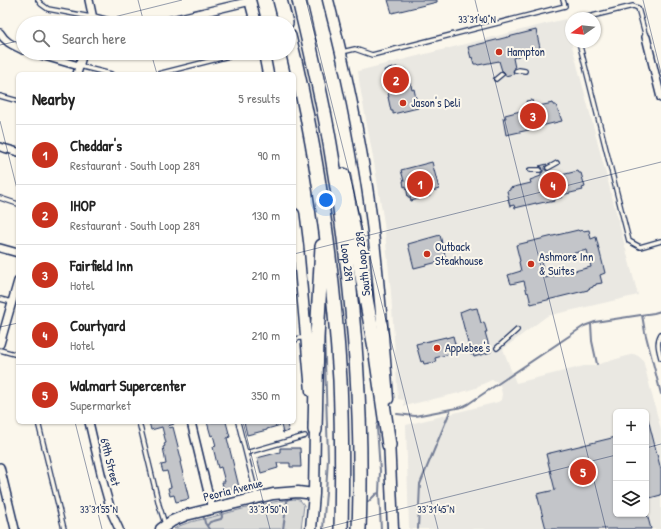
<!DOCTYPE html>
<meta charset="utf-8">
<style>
:root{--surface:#fff;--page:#f2f2f2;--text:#222;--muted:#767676;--line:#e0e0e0;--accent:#c8321e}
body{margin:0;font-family:"Patrick Hand",sans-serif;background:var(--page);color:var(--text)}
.controls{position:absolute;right:12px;bottom:12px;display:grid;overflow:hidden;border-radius:6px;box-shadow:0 1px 3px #0004}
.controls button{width:36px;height:36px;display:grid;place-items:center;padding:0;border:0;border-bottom:1px solid var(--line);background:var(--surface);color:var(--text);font:20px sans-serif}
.compass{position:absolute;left:565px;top:12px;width:36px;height:36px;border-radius:50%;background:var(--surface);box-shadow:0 1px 3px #0004;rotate:256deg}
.you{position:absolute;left:326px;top:200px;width:14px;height:14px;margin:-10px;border:3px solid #fff;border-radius:50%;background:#1a73e8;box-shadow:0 0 0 6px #1a73e833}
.badge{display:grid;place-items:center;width:26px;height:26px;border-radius:50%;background:var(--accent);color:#fff;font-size:13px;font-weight:700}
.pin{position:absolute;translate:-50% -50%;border:2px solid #fff;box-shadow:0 1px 4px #0006}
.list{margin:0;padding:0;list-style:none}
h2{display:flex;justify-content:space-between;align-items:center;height:52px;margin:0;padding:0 16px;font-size:17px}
h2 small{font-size:13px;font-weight:400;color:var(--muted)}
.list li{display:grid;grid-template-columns:26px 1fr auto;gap:12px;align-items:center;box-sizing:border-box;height:60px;padding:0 16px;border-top:1px solid var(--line)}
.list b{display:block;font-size:15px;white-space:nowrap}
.list p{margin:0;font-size:13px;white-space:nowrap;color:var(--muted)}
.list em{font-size:13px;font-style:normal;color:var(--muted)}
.icon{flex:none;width:22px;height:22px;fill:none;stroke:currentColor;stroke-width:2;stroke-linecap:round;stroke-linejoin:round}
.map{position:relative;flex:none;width:661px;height:529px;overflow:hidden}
.search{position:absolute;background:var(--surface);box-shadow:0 1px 3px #0004;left:16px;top:16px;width:280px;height:44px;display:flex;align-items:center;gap:10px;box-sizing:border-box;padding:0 14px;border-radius:22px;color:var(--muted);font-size:15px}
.panel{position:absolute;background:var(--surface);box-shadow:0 1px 3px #0004;left:16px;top:72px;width:280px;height:352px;border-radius:6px}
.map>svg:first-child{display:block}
</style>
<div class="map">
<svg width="661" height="529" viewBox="0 0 661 529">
<rect width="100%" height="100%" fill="#fbf7ec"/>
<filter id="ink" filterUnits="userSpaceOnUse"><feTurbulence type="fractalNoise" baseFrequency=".025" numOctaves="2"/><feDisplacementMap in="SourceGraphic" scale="8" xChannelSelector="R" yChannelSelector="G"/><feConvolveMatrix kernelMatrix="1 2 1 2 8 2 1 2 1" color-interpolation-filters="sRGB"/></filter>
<g filter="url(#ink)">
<!-- built -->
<path fill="#eae8e2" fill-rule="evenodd" d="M565,19l73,276 -91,21 -44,33 13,34 68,-17h8l42,-12 4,2 5,4 18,70v99h-252l-3,-104 92,-23 3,-2 1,-6 -2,-9 -4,-4 -4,-1 -14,6 -2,2 -17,5 -55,13v-6l-6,-1 -7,-106 -7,-70 -9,-55 -15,-81 -2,-16zM616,412h30v102h-30z"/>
<!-- green -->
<path fill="#dadad7" stroke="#7a849a" d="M294,499l6,1 4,5 -3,24h-127c11,-7 26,-9 38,-12 27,-7 54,-15 82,-18z"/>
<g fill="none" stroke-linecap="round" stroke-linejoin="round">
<!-- stream -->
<path stroke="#747e96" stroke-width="2" d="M642,315l3,17 16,62
M591,324l1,17 5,23
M397,414l18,2 47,-9 6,-3 116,-78 11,-4 59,-9 7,-2
M379,493l2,36
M368,502l8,-8 3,-1 1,-22 -3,-44 1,-4 3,-2
M203,514l2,9 4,6
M207,526l3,-4 11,-3 1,-2 -1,-7
M283,529l5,-34
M323,529l3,-37 2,-34 -4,-130
M418,529l2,-45 31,-75"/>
</g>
<!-- building -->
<path fill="#c3c5c9" stroke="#1b2f5e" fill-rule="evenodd" d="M388,0h49v2l-45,11z
M536,30l4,18 -4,1 1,1 -16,4v1l-8,3 2,10 -2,3 1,3 -9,2v-3l-2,-2h-1l-3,-10 -21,4 -1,-1h-3l-2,-7 -1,1 -3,-11z
M397,67l1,4 7,-2 3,12 2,-1 2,10 2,-1 4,19 -25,6v-3h-2l-3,-14h1l-3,-11 -2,1 -1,-7 3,-1 -2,-9z
M532,100l2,7 19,-4v2h3l6,16 -21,5 1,1 -36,8 -3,-17h3l-1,-3 23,-6 -2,-8z
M432,162l7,27 -10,3 1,4 -19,5 -1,-4h-2l-2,-11 -2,1 -1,-6h1l-3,-11z
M547,164l-2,4v2l4,1 1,3h4v1l3,-1v2l21,-5 1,2h2l4,14 -3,1 1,2 -21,5 1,2 -8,2v2l-10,2v-1l-9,2v-1l-21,5 -1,-3 -4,1 -2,-7h1l-2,-8 3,-1v-2l21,-5 -1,-3 11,-4v-3l2,-1v-2l-1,-3 -3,-1z
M578,230l1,1 4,-1v1l6,-1 2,9 5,-2 9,36 -5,2 2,8 -6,1v1l-3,1v1l-5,2v1l-57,14 -3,-12 -1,1 -3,-12 -13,3 -3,-9 13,-4 -2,-9 1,-1 -4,-16zM587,250l4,17 -46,11 -4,-17z
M440,235l6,25 -32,8 -6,-24z
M470,308l2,1 5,-1 4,15 3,-1 3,10h-2l4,14h1l1,6 -17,5 -1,-3 -2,1 -11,-43z
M453,336l4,16 -22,6 1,4 -12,2 -1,-3 -2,1 -5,-18 30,-7v1z
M646,419h2l13,51v25l-15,4z
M149,422h25v2l-6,2 1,2 4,-1 9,35h-2l9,37 -13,3 -2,-7 -4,1 -2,-8 3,-1 -4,-16 -4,1 -2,-7 5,-1 -3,-17 2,-1 -1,-2 2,-1 -4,-16 -11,3z
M207,422h19l4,15 -3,1 12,49 -15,4 -2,-9h3l-4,-15 -3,1 -5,-21 3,-1 -3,-11 -2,1z
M244,422h42l3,9 -6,2 -2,-8 -14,4v1l-20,5z
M616,437v77h31l4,15h-105l-9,-35 18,-4 -9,-36z
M280,448h20l1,19h-11v-4h-13l1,5 -17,5 -4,-15 23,-6z"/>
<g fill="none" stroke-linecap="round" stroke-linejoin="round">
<!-- lane casing -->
<g stroke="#1b2f5e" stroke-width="6">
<path id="lane" d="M38,0l3,4 7,5 43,8
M584,18l49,-12 5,2 8,29
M579,42l50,199 11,6 21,-6
M342,52l13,-3 17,6 193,-49 -2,-6
M79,66l32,8
M516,71l3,-1 6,1
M158,74l83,-21
M496,79l6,-5
M0,96l18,5
M548,168l9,-5
M530,170h10
M0,198l18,6
M0,299l12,3
M661,334c-5,8 -2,16 0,24
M294,341l5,-3h6
M497,348l20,-18
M0,350l18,5
M38,422l26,107
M139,422l20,83 6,19
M238,422l19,75
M246,453l59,-17"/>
</g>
<!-- street casing -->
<g stroke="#1b2f5e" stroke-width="10">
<path id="street" d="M89,0l3,14 -1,9
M91,17l22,6
M159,23l92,-22
M0,33c6,10 13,12 23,17
M646,37l15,61
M34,53l45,13
M77,74l6,-21
M0,147l18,5
M0,248l18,5
M0,344l18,-63
M89,422l14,60 9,32 7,15
M191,422l21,87
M0,467l15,62"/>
</g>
<!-- secondary casing -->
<g stroke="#1b2f5e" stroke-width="13">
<path id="secondary" d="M250,0l6,23
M328,0c17,66 31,132 41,200 9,66 14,132 19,199
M264,53l4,21
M294,214l4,32 13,145
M389,439l4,90
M161,529l11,-8 14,-6 87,-21 25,-2 16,2
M311,529l3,-35 1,-64 -1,-7"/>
</g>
<!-- highway casing -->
<g stroke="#1b2f5e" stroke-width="16">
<g id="highway">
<path d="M280,0l6,23"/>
<path id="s1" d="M299,0c12,52 25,104 33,156 20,123 32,248 27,373"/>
<path d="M289,36c28,112 44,228 51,344 2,50 2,99 1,149"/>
<path d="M343,175l8,40 24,133 14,97"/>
<path d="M315,430l2,-92 5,-92"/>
</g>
</g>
<!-- lane -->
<use href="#lane" stroke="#fbf7ec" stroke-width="3.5"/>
<!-- street -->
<use href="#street" stroke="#fbf7ec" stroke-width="7"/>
<!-- secondary -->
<use href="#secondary" stroke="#fbf7ec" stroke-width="10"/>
<!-- highway -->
<use href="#highway" stroke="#fbf7ec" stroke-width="13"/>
</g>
</g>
<!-- ticks -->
<path fill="none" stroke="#1b2f5e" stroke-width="1" stroke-opacity="0.45" d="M138,0l6,23M306,0l132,529M475,0l131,529M643,0l18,73M90,23l92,-23M0,45l23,-5M151,53l6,21M0,121l18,72M294,254l367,-92M0,327l18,-4M75,422l27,107M243,422l27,107M646,448l15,-4M320,529l296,-74"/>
<!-- markers -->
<g fill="#c8321e" stroke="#fbf7ec" stroke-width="1.5">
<circle cx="499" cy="52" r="4"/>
<circle cx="403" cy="103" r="4"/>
<circle cx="427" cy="254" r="4"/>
<circle cx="531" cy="264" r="4"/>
<circle cx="437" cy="348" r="4"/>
</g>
<g text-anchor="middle" stroke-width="4" stroke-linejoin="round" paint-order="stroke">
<!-- poi labels -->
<g font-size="12" fill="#1b2f5e" stroke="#fbf7ec" text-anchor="start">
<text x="507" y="56">Hampton</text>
<text x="411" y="107">Jason's Deli</text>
<text x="435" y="251">Outback<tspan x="435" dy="14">Steakhouse</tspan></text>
<text x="539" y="261">Ashmore Inn<tspan x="539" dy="14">&amp; Suites</tspan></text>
<text x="445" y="352">Applebee's</text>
</g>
<!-- street labels -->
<g font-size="12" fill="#1b2f5e" stroke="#fbf7ec">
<text dy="4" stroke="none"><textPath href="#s1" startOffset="267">Loop 289</textPath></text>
<text transform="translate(363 264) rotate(-96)" y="4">South Loop 289</text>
<text transform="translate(110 462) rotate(76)" y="4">69th Street</text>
<text transform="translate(233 490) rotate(-14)" y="4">Peoria Avenue</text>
</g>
</g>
<g font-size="10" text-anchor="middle" fill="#1b2f5e" stroke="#fbf7ec" stroke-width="4" stroke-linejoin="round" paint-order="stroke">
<text x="477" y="23">33°31'40"N</text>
<text x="99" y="513">33°31'55"N</text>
<text x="268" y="513">33°31'50"N</text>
<text x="436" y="513">33°31'45"N</text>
</g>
</svg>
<div class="controls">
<button>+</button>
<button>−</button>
<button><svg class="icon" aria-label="layers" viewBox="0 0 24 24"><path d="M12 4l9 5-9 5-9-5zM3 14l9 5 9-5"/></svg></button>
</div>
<svg class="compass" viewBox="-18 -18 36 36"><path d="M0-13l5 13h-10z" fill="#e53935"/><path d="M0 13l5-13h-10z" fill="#767676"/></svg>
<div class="you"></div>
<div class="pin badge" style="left:420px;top:184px">1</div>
<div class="pin badge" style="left:396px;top:80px">2</div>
<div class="pin badge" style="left:533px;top:116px">3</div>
<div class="pin badge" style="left:553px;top:185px">4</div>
<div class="pin badge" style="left:583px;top:472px">5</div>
<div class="search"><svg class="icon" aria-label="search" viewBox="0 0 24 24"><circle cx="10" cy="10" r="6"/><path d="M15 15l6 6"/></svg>Search here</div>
<section class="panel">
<h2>Nearby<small>5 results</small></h2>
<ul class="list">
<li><span class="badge">1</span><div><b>Cheddar's</b><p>Restaurant · South Loop 289</p></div><em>90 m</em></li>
<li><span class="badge">2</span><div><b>IHOP</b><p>Restaurant · South Loop 289</p></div><em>130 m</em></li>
<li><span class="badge">3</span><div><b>Fairfield Inn</b><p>Hotel</p></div><em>210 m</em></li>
<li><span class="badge">4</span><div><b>Courtyard</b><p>Hotel</p></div><em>210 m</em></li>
<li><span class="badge">5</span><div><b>Walmart Supercenter</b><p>Supermarket</p></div><em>350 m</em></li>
</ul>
</section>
</div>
